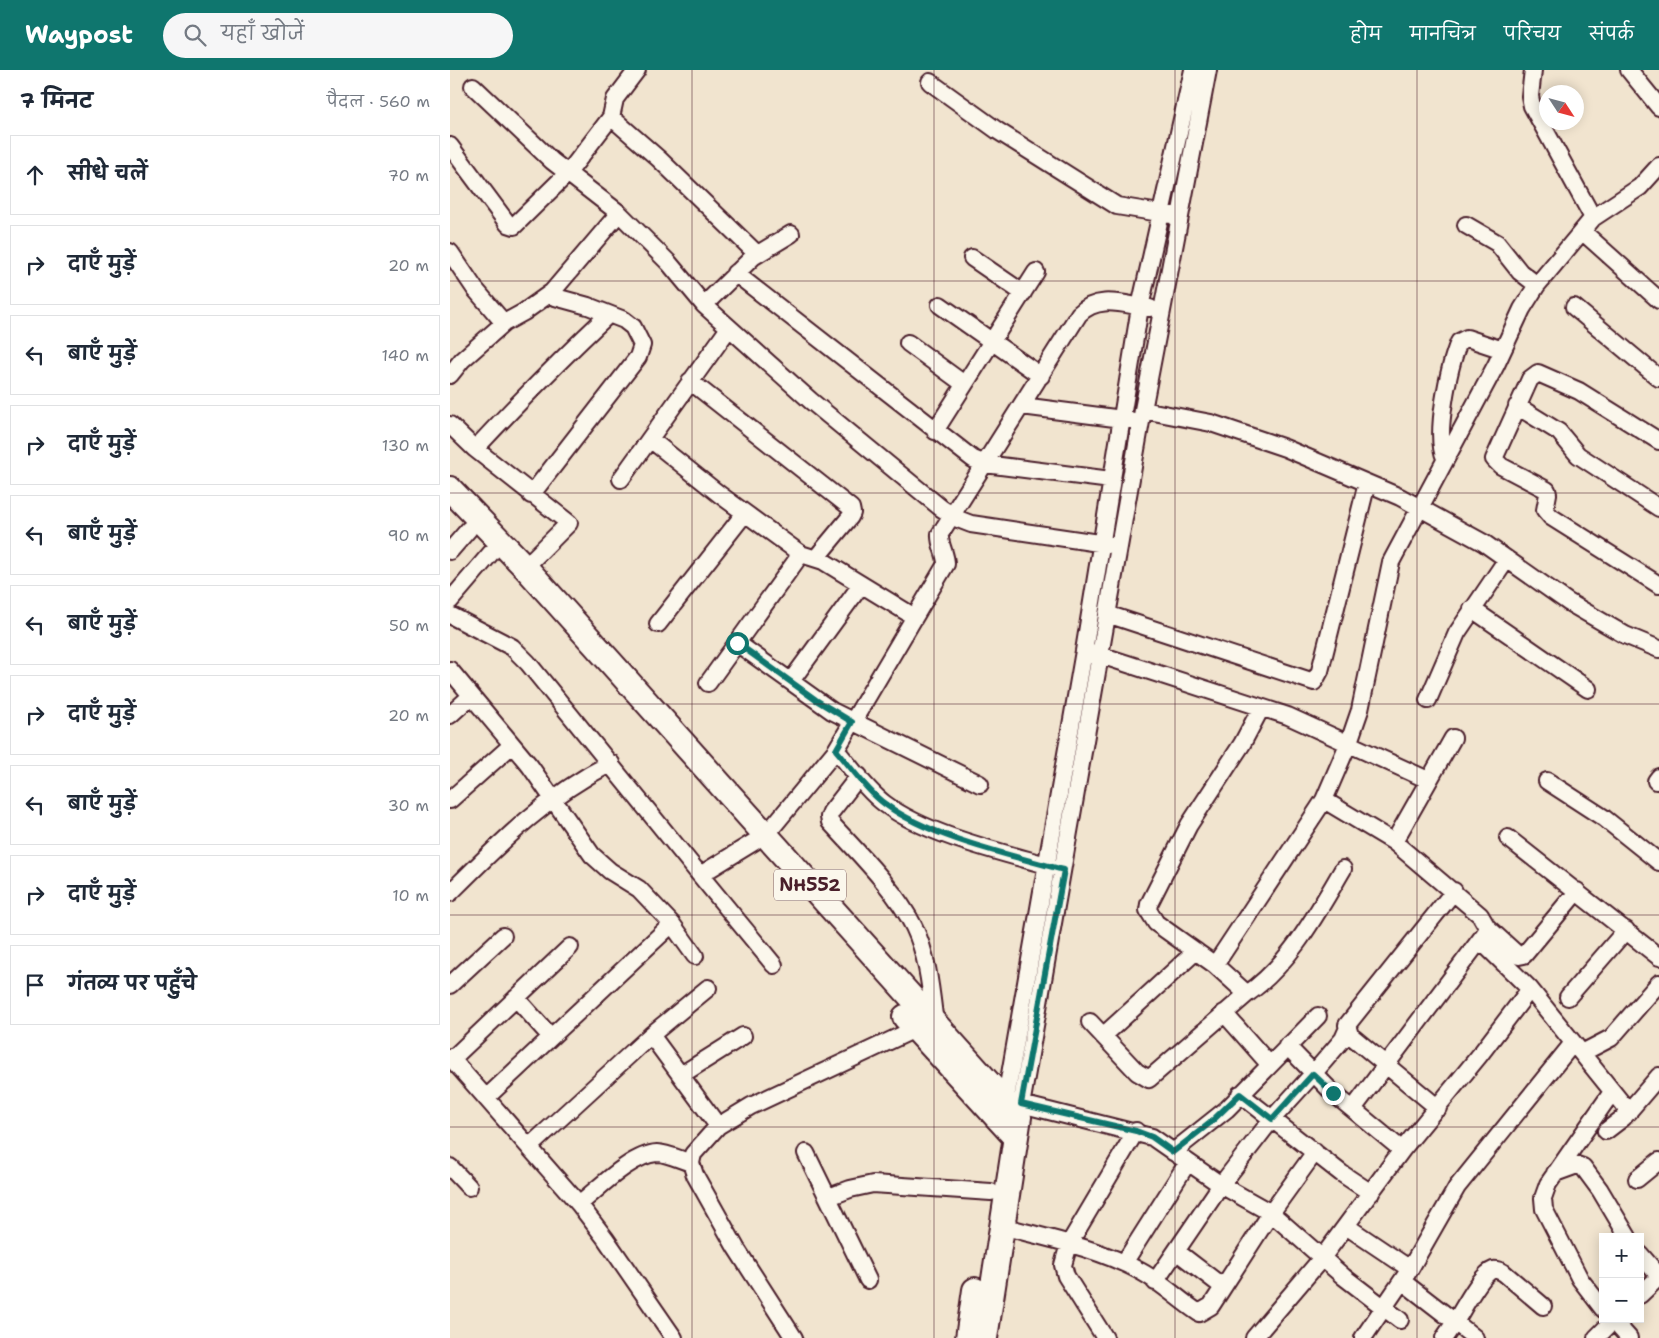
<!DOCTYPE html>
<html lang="hi">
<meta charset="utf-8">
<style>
:root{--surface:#fff;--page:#f6f6f7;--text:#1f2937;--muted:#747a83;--line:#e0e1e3;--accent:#0f766e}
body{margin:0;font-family:"Shantell Sans","Playpen Sans Deva",sans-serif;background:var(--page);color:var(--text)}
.controls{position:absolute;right:15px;bottom:15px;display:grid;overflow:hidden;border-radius:0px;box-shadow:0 2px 12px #0003}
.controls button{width:45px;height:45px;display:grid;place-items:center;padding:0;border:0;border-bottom:1px solid var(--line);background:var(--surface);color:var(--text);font:25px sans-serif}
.compass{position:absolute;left:1089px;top:15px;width:45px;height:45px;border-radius:50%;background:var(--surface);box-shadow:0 2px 12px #0003;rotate:126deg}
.stop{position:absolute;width:15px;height:15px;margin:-11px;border:4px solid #0f766e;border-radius:50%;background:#fff}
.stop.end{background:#0f766e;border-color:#fff;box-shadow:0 1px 5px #0008}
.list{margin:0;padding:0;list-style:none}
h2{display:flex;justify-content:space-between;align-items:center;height:65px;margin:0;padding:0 20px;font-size:21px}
h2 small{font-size:16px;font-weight:400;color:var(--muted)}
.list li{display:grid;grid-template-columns:32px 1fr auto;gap:15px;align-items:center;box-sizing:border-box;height:80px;margin:0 10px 10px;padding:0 10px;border:1px solid var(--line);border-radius:0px}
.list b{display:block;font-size:19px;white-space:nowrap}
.list em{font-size:16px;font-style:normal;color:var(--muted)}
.icon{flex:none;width:28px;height:28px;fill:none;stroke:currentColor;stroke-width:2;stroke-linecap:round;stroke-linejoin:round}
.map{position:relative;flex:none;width:1209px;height:1268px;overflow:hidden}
header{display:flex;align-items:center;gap:30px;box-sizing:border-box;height:70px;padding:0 25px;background:var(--accent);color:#fff}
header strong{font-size:24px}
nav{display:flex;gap:28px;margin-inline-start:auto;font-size:18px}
.search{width:350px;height:45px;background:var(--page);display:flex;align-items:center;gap:12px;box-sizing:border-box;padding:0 18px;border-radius:28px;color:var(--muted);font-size:19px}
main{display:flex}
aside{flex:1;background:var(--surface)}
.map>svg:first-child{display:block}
</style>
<header>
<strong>Waypost</strong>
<div class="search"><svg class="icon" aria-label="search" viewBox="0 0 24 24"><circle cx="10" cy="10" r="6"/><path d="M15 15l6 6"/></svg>यहाँ खोजें</div>
<nav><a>होम</a><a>मानचित्र</a><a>परिचय</a><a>संपर्क</a></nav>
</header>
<main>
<aside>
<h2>7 मिनट<small>पैदल · 560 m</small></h2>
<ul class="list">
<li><svg class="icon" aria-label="ahead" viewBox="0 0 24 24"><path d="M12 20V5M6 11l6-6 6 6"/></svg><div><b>सीधे चलें</b></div><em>70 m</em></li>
<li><svg class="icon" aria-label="right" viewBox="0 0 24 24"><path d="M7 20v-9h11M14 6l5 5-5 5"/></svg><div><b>दाएँ मुड़ें</b></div><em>20 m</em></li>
<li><svg class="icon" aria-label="left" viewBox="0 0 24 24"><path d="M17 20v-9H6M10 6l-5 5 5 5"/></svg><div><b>बाएँ मुड़ें</b></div><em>140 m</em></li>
<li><svg class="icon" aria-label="right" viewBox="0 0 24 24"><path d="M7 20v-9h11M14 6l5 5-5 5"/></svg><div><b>दाएँ मुड़ें</b></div><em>130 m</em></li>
<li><svg class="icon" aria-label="left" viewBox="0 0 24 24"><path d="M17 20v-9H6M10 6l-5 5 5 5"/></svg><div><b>बाएँ मुड़ें</b></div><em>90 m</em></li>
<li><svg class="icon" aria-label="left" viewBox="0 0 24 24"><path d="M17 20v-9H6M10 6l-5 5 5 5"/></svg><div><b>बाएँ मुड़ें</b></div><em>50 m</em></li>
<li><svg class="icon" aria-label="right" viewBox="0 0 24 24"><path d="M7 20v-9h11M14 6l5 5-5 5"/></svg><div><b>दाएँ मुड़ें</b></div><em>20 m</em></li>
<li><svg class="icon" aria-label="left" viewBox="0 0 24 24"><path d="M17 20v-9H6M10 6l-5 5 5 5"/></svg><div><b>बाएँ मुड़ें</b></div><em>30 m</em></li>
<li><svg class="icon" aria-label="right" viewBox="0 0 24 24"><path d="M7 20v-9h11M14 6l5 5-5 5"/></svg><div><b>दाएँ मुड़ें</b></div><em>10 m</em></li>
<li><svg class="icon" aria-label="arrive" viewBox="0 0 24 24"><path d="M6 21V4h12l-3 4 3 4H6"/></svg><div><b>गंतव्य पर पहुँचे</b></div></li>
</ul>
</aside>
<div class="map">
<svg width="1209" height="1268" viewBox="0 0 1209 1268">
<rect width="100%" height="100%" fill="#f1e4cf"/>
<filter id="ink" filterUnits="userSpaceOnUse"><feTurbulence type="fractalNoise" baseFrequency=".02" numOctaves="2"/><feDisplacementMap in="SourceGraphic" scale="10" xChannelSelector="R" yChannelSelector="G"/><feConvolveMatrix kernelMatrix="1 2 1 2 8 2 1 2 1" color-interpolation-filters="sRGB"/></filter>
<g filter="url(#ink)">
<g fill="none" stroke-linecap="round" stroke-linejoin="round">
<!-- minor casing -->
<g stroke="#4a1f2b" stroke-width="20">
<path id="minor" d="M187,0l-22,29 -4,18 48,42 98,95
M1083,0l-3,26 2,10 61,112
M1179,0l30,37
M480,12l68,49 119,75 55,9
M0,76l58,78 6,2 54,-53 43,-56
M169,143l50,50 35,42 49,-48 38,-23
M1016,155l31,18 23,29 17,13
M1132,161l77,69
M0,182l25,37 29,34
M522,188l51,35
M285,203l238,186 12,5 126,16
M254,235l107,96 130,107 17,11 13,5 141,21
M490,235l101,71
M1124,237l85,71
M458,273l56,41
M0,305l12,-15 42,-37 20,-11 28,-20 67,-79 -67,-52 -79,-75
M240,311l161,127 1,5 -2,4 -34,41
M572,336l108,14
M1067,336l42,26 19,23 81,53
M693,340l68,13 74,25 115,49 84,46 84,59 57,33 34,14
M0,355l25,24 94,74 -44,44
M485,361l101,-159
M200,369l69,55 82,60 22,7 90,55
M1209,371l-80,-50 -41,-18 -8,6 -36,80 7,7 46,24 1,4 -3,16 6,7 108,68
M25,379c43,-46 87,-91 133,-134
M995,388c-11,-22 4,-92 14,-116l8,-4 36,12
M171,409l108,-151
M81,425l107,-138 4,-12 -9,-18 -9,-7 -36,-14 -40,-11
M0,481l19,-22
M0,531l41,-48
M1022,539l116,80
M657,544l207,68 6,-11 47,-188
M0,545l62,32 16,16 172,212 54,-33
M208,554l87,-111
M287,573l95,68 148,73
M641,582l197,64 140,64
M0,600l80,96 62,89 18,16 29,18 33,35 23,32
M341,611l70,-96
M258,613l93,-129
M978,630l29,-67 50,-74
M0,645l21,-19
M386,680c15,17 30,40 49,54 43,32 120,49 172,64
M409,706l-28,36 -2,5 1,5c28,31 66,68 84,105 14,29 17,65 21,97
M1097,711l57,37 55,44
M1206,711l3,-4
M0,730l62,-55
M874,730l70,42 86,73 7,12 -1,5 -133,177
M316,765l70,-85 110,-186c0,-11 -7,-19 -6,-30l139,-220c20,-20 45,-9 71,-6
M1058,768l151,119
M944,772l59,-104
M893,799c-26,44 -53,95 -96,125l-32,-29 109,-165 25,-58 11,-32 31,-148 105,-197 26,-56 15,-24 56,-67 47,-31 19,-21
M250,805l74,90
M0,823c51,-51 96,-97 161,-130
M1037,857l32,29 5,-1 53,-64
M1030,870l50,49 99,123
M765,895l-59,-42 -8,-13 1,-6 40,-79 53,-81 19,-36
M0,915l53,-49
M1118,927l58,-67
M66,928l35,39
M774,943l45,51
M640,952l47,50 12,7 98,-85
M201,965l67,91
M653,966l93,-85
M837,976l46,47 69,57
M1132,983l29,-15 48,-55
M0,987l129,147 26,34 69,100
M2,989l118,-112
M861,1003l2,1 30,-35 4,-9
M231,1005l62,-39
M790,1024l101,79 30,20
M37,1027l185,-173
M555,1033l79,-452 56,-344 53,-237
M571,1034l131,33 69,48 50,28 73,64 56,43
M988,1038l-88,-73 -3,-10 107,-134
M569,1047l124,-707 65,-340
M1156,1061l17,-13 36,-42
M79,1077l122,-112 57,-47
M723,1082l54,-43 91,-93
M356,1083l62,127
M0,1097l19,20
M1105,1103l22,-8 6,2 17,23 28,47
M1187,1109l22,-18
M379,1127l21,-8 23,-5 118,8
M129,1134c19,-15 53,-50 78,-51 10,0 24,7 34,10
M551,1156c46,12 97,22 139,45 21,11 39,29 59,42l12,-7 60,-93 44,-61
M896,1156l64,43
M726,1181l47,36
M1190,1184l19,22
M674,1193l64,-101
M952,1211l53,41c7,-11 26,-48 38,-52 4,-1 7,1 11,3l39,33
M705,1212l66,-97 51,-66 41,-45
M1190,1225l19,-18
M1153,1239l-23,-30 -36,-70 -1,-11 5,-14 64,-92
M1162,1249l17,19
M344,1268l-58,-90 -41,-73 -4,-12 2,-9 25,-28 33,-20 164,-77
M655,1268l-39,-62 -3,-11 6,-21 67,-113
M804,1268l68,-80 80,-108 77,-94 51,-67
M913,1268l47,-69 47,-82 116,-144
M994,1268l11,-16 20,16
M1146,1268l19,-19"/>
</g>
<!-- highway casing -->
<g stroke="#4a1f2b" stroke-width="28">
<path id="highway" d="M0,419l75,78 494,550 -34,221
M455,947l110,120
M518,1268l7,-48"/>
</g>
<!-- minor -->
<use href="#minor" stroke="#fbf7ec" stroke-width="16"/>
<!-- highway -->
<use href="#highway" stroke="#fbf7ec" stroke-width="24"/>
</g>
</g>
<g fill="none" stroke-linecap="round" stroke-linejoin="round" filter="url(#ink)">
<!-- route -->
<path stroke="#0f766e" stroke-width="6" d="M287,573l79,57 36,22 -16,28c15,17 30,40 49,54 44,33 125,51 179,66l-43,234 115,27 16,6 21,15 37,-29 30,-29 32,25 41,-45 20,19"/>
</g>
<!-- grid -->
<path fill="none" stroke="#4a1f2b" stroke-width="1" stroke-opacity="0.55" d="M242,0v1268M484,0v1268M725,0v1268M967,0v1268M0,211h1209M0,423h1209M0,634h1209M0,845h1209M0,1057h1209"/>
<g text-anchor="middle" stroke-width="5" stroke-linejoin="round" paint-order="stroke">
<!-- shield labels -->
<rect fill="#fbf7ec" stroke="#7f6065" stroke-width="1" x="324" y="799.5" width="72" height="31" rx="4"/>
<g font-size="18" font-weight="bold" fill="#4a1f2b">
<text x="360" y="821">NH552</text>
</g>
</g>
</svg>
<div class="controls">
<button>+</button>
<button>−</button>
</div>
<svg class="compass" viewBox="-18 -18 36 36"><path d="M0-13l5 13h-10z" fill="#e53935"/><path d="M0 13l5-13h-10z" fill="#747a83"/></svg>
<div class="stop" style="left:287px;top:573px"></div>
<div class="stop end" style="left:883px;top:1023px"></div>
</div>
</main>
